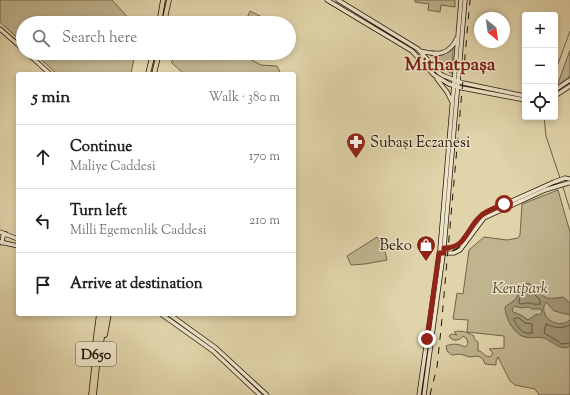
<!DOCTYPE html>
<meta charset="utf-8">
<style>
:root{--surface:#fff;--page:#f6f6f6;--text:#202124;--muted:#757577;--line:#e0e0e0}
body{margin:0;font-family:"Sorts Mill Goudy",serif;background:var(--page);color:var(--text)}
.controls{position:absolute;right:12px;top:12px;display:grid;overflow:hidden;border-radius:4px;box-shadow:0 2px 6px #0003}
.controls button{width:36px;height:36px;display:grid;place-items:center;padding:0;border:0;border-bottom:1px solid var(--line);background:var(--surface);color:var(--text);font:20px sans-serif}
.compass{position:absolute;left:474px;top:12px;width:36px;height:36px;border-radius:50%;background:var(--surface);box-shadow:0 2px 6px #0003;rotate:151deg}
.stop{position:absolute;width:12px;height:12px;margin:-9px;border:3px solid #8f2418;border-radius:50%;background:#fff}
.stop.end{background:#8f2418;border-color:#fff;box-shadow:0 1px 4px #0008}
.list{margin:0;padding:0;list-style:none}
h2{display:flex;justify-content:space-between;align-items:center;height:52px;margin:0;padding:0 16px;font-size:17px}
h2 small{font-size:13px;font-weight:400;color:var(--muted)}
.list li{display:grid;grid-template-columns:26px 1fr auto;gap:12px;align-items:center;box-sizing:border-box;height:64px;padding:0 16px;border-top:1px solid var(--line)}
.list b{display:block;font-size:15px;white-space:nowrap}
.list p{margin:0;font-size:13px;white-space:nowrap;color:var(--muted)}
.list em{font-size:13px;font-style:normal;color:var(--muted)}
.icon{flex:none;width:22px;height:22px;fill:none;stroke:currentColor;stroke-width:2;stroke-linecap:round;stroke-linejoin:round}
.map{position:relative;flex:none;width:570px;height:395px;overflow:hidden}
.search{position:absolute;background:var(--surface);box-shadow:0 2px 6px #0003;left:16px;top:16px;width:280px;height:44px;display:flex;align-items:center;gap:10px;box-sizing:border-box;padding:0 14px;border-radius:22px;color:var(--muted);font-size:15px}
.panel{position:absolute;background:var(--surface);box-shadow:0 2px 6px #0003;left:16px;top:72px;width:280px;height:244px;border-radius:4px}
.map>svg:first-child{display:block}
</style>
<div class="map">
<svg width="570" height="395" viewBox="0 0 570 395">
<rect width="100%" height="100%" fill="#e1d4aa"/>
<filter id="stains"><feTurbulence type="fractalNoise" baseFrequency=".005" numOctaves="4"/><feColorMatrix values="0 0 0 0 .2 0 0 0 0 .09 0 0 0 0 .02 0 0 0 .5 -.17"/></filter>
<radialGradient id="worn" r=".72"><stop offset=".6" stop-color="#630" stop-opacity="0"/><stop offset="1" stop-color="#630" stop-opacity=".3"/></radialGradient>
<!-- green -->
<path fill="#c0b48e" stroke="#70644b" d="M0,0h112l21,23h-110v20l-23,-21z
M415,0h40v7l-14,-2 -1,7 -12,-2 1,-6 -14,-2z
M250,11l12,6 -3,6h-28l17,-7z
M453,48l-1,26 -12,-8 -9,-11h10z
M570,50v26l-13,10z
M34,53h101l-4,21h-74z
M180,53h46l18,3 17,9 16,1 4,8h-97l-13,-12z
M558,190l12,42v163h-31l-4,-6 -20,-4 -5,-4 -12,-24 -2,4v4l-11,-1 -2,-5 -5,-3 -8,1 -10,-3 -8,1 -5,-4 -1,-5c7,-3 13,-2 19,1l3,-3 -1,-5 -4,-3c-3,5 -11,6 -14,0l2,-2 6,1 -3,-3c8,-2 13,0 20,4v3l4,3v9h2l6,5 4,1 3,-4 -4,-4 15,-1v-12l-37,-4 1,-12 -15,-1 4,-26 6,1 6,-44 15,-13 23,3 11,-2 2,-3 2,-31z
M377,237l7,10 3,13 -22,4 -14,1 -4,-9z"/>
<!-- water -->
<path fill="#a09373" stroke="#6d6148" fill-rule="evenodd" d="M528,283c17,9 10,19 35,14l7,6v12l-16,-4 -8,-9c-9,13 11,29 24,18v26c-8,6 -18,-5 -26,-8 -6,-2 -12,1 -19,-1 -11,-2 -20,-20 -20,-30l11,-8 6,-14zM515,306l6,2 8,-1 3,2h9l1,3 -1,2 -6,1 -7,5 -7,-5 -8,-3 -1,-3z"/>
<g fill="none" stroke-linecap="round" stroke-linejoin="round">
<!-- shore -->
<path stroke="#60543e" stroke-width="1" d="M527,287l13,13v4c-8,1 -7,-1 -12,-1 -4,0 -5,2 -9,0 0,-5 3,-14 8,-16z
M515,318h4l6,5 7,1v9c-9,2 -14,-5 -18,-13z
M570,325c-9,4 -16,3 -24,-1l-2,9 18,11 8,-1"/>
<!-- stream -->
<path stroke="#6d6148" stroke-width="1" d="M555,72l15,-41
M544,117l2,19 14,42
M563,187l7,23"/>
<!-- secondary casing -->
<g stroke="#211508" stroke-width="5">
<path id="secondary" d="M327,0l85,51 22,24 15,9 13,4 63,12
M338,0l80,49 21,24 5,3 19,7 62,13
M0,29l23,20
M420,51c17,4 29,5 37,-13
M27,53l23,21
M437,79l10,13 5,10
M555,90l15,-10
M555,96l15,-10
M0,232l18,7
M0,242l18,4
M2,243l1,-7 3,-2
M443,249h8l9,-5 20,-27 3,-3 71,-32 11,-4 5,1
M442,253h12l6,-3 24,-32 61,-28 23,-7h2
M161,314l52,37 47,44
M169,314l47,34 51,47
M419,395l21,-146 21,-249
M424,395l20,-147 21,-248"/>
</g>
<!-- primary casing -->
<g stroke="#211508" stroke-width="5.5">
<path id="primary" d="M159,23l4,-23
M164,23l5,-23
M148,74l5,-21
M154,74l5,-21
M105,335l4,-21
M94,351l5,-37
M91,395l4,-36 8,-45
M94,395l3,-28 9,-53"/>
</g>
<!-- secondary -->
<use href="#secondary" stroke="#ece3c8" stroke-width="3.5"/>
<!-- primary -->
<use href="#primary" stroke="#e1d4aa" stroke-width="4"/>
<!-- rail -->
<path stroke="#211508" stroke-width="1" stroke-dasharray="7 7" stroke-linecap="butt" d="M430,395l7,-28 4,-38 29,-329"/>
</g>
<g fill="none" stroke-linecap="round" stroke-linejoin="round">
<!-- route -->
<path stroke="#8f2418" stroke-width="5" d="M427,339l12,-86h5v-5c24,0 22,-21 38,-33 6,-5 15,-8 22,-11"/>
</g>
<!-- icons -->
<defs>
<g id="pharmacy-pin" transform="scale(1)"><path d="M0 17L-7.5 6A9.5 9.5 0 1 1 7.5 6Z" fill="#8f2418" stroke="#ece3c8"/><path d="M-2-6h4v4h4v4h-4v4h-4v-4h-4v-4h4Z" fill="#fff"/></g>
<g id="shop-pin" transform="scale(1)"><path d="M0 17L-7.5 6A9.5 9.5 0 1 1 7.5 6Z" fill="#8f2418" stroke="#ece3c8"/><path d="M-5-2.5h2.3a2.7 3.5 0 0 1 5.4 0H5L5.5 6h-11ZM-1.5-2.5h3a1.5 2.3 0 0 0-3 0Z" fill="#fff"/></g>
</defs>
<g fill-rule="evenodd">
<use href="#pharmacy-pin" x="356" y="142"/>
<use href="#shop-pin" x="426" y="245"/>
</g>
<g text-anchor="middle" stroke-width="3" stroke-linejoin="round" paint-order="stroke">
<!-- shield labels -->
<rect fill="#ece3c8" stroke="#5e5342" stroke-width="1" x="76" y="342" width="40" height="24" rx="3"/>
<g font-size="14" font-weight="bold" fill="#211508">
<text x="96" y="359">D650</text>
</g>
<!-- poi labels -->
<g font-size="15" fill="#211508" stroke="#ece3c8" text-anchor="start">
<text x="370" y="147">Subaşı Eczanesi</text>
<text x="412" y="250" text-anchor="end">Beko</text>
</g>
<!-- park labels -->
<g font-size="15" font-style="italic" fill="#514530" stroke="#ece3c8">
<text x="520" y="293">Kentpark</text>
</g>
<!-- district labels -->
<g font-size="19" font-weight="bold" fill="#7a1f14" stroke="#ece3c8">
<text x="450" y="70">Mithatpaşa</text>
</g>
</g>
<rect width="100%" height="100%" filter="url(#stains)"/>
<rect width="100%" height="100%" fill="url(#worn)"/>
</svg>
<div class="controls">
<button>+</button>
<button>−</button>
<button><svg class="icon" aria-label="locate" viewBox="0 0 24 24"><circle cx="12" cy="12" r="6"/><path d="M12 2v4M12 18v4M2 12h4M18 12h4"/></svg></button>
</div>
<svg class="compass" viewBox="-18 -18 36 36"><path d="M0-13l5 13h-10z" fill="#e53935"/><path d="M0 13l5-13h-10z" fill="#757577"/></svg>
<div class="stop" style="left:504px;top:204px"></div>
<div class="stop end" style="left:427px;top:339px"></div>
<div class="search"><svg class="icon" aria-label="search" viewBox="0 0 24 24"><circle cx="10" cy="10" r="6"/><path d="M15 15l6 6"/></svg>Search here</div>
<section class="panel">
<h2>5 min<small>Walk · 380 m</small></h2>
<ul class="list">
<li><svg class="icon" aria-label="ahead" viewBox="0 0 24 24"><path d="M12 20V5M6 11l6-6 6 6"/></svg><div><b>Continue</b><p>Maliye Caddesi</p></div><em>170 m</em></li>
<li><svg class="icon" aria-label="left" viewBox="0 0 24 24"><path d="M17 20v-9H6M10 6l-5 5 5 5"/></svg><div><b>Turn left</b><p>Milli Egemenlik Caddesi</p></div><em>210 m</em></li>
<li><svg class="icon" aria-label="arrive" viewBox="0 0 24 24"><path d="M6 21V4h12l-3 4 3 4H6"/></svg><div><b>Arrive at destination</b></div></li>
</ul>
</section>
</div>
